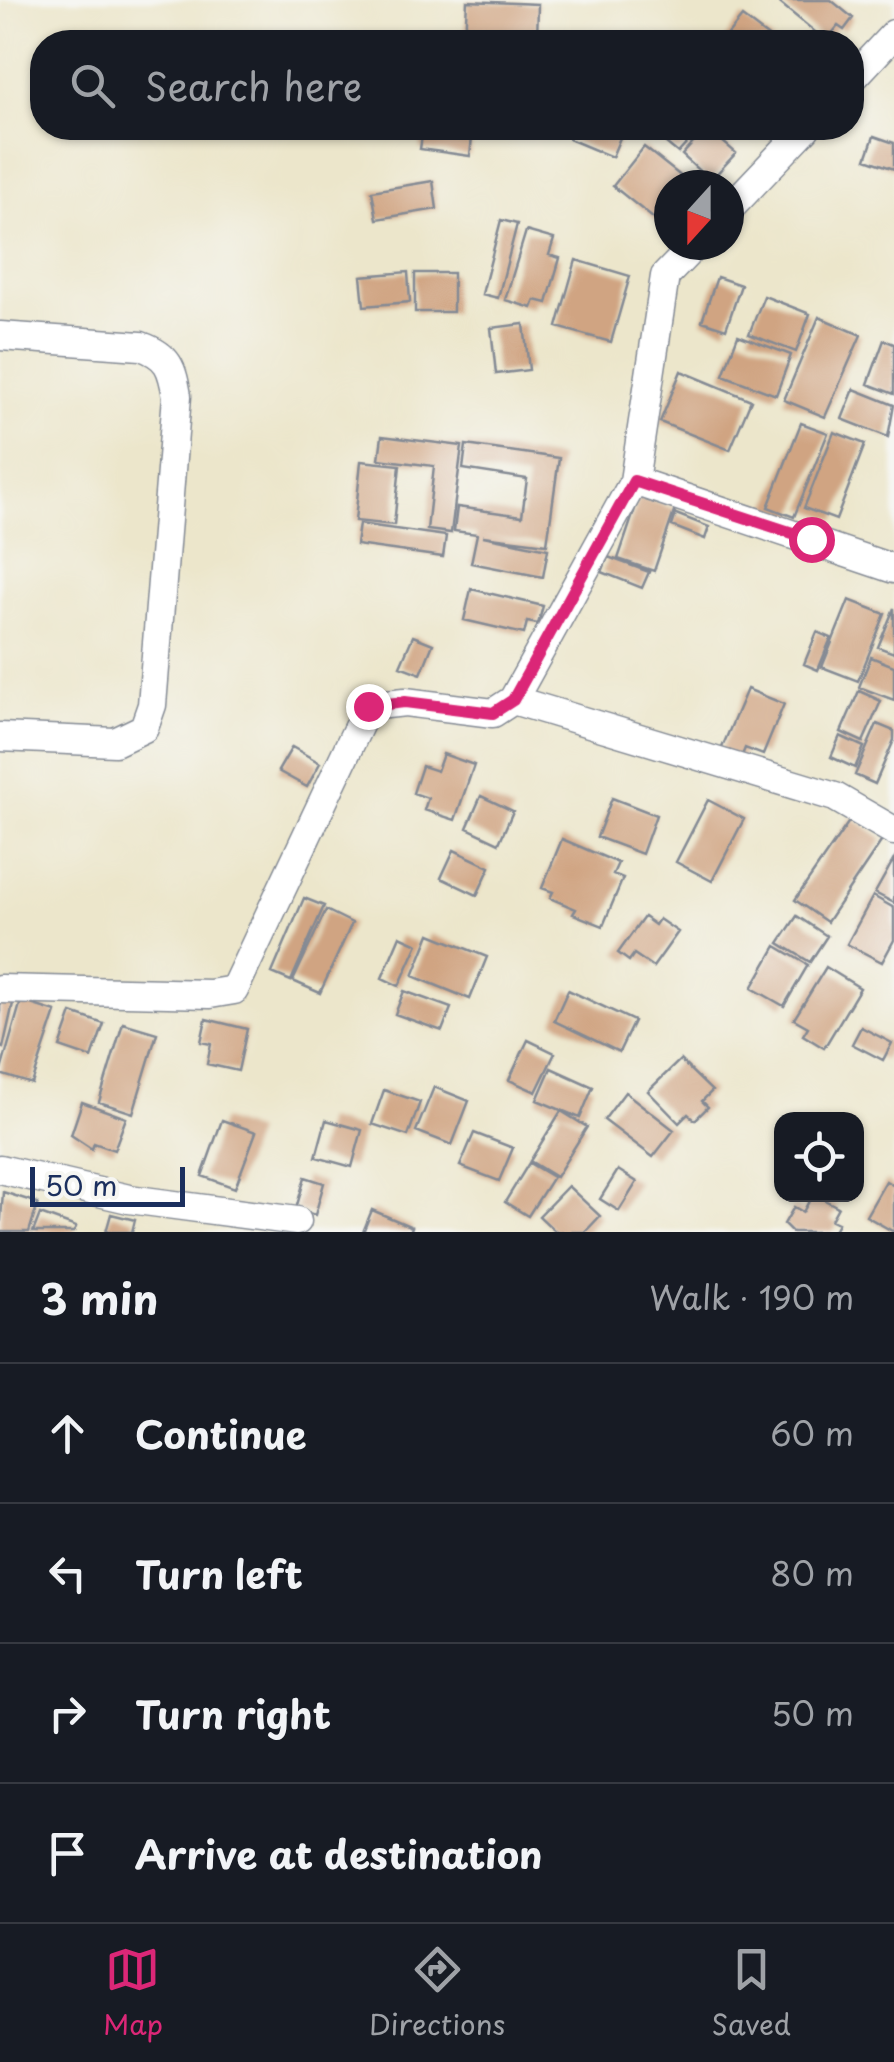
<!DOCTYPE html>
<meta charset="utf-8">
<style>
:root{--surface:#171b24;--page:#242831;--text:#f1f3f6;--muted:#9ea1a6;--line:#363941;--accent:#db2777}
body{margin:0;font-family:"Playpen Sans",sans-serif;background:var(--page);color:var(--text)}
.controls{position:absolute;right:30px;bottom:30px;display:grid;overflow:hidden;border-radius:20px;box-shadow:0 2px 8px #0004}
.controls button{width:90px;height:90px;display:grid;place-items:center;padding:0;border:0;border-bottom:2px solid var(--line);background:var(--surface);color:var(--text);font:50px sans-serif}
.compass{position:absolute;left:654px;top:170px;width:90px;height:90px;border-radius:50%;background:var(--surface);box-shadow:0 2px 8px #0004;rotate:201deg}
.scale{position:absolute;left:30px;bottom:25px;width:155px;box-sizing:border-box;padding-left:10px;border:5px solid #1b2f5e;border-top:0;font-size:28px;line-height:35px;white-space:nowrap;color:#1b2f5e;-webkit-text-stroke:8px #f6f6f2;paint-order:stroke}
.stop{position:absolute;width:30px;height:30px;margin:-22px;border:8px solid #db2777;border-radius:50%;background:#fff}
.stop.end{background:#db2777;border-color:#fff;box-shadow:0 2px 10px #0008}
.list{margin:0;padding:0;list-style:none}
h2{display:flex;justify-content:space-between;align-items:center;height:130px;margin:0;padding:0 40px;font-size:42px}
h2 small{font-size:32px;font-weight:400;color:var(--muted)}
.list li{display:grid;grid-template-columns:65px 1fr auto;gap:30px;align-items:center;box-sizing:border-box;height:140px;padding:0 40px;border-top:2px solid var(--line)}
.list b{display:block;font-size:38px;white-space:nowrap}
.list em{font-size:32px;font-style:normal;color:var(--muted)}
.icon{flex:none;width:55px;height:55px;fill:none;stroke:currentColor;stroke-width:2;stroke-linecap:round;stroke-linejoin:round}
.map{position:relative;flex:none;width:894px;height:1232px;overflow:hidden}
.search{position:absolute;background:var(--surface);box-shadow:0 2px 8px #0004;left:30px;right:30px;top:30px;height:110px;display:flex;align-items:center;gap:25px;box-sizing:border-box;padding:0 35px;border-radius:40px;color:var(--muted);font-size:38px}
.sheet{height:690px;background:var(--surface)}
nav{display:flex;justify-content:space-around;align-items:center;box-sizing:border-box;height:140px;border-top:2px solid var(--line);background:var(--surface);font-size:28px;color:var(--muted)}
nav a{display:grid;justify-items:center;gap:5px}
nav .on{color:var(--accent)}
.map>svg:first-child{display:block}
</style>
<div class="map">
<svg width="894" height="1232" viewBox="0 0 894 1232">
<rect width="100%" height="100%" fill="#f6f6f2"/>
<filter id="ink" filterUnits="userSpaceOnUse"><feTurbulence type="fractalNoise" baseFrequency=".01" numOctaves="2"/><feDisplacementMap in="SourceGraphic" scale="20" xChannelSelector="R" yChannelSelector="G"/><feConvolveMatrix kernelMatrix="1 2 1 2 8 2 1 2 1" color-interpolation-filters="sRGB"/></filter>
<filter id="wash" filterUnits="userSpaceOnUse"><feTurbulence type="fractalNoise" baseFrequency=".0048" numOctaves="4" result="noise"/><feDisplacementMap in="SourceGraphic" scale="40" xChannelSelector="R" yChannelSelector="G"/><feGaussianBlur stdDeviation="2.25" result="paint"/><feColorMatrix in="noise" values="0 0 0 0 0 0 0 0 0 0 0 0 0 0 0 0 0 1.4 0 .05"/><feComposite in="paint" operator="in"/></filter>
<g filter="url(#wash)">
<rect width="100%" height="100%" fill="#ece6cb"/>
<g id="blocks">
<!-- building -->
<path fill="#d0a482" d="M776,0h55l22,18 -9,12 -6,-4 -12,15z
M467,1l71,3 -1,37 -72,-3z
M742,17l33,25h-53z
M573,128h51l-12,29 -43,-18z
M648,128h53l-23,25z
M707,128l29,25 -26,28 -28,-26z
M423,129l49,8 -2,19 -50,-7z
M874,136l20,7v26l-28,-10z
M644,147l48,38h-23v46l-56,-45z
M433,181l4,28 -60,10 -5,-28z
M501,220l16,4 -19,74 -16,-4z
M526,231l28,8 -5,16 11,3 -13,45 -12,-3 -3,8 -27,-8z
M576,260l54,16 -19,66 -54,-15z
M408,272l2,30 -46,4 -3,-30z
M415,273h38v39h-38z
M717,277l24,8 -15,44 -24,-8z
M764,296l46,18 -14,38 -47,-18z
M819,317l42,18 -36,82 -41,-17z
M524,324l5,46 -33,4 -5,-46z
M738,335l53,20 -15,40 -53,-20z
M884,340l10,4v50l-26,-10z
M681,371l70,29 -21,50 -70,-28z
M854,389l40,16 -6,32 -46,-18z
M801,423l27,10 -34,84 -26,-10z
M834,432l31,12 -29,76 -32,-12z
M382,436l80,10 -11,87 -24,-3 7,-64 -55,-7z
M466,445l93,13 -12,86 -64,-8 65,13 -5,28 -72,-14 6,-29 -23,-3 3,-24 65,9 5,-37 -64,-10z
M361,461l39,4 -6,60 -39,-4z
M639,497l36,12 -21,62 -36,-12z
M676,514l33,13 -4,12 -33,-13z
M359,524l87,12 -3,21 -87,-12z
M608,557l41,15 -7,16 -40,-16z
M471,589l72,17 -5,18 -11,-2 -3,12 -60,-14z
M849,600l36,14 -27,67 -36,-14z
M894,608v45l-16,-6z
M817,632l14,6 -13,32 -14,-6z
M413,636l20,8 -12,30 -21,-8z
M871,657l23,9v34l-35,-13z
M747,689l37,15 -21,51 -18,-7 -4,10 -20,-8z
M859,691l22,10 -18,41 -22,-10z
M877,724l17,7v9l-19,44 -20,-9z
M840,736l24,11 -9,21 -24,-11z
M292,747l28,16 -13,24 -29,-16z
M443,754l31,11 -19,55 -31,-10 4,-12 -15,-5 9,-27 15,5z
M481,796l32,15 -14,32 -32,-15z
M612,798l44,17 -14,39 -45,-17z
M708,800l36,19 -32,62 -36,-19z
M852,817l31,22 -56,83 -32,-22z
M562,839l56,24 -5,11 10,4 -20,48 -30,-12 3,-5 -26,-11 3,-6 -11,-4z
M454,850l36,17 -13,28 -36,-17z
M894,859v44l-19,-10z
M873,896l21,12v32l-12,22 -35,-18z
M304,898l20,8 -33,75 -19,-8z
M326,910l26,13 -32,70 -27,-12z
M797,916l30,20 -17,26 -31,-19z
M644,917l11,8 4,-6 19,13 -25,35 -19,-13 -5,7 -11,-8z
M430,934l57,23 -17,42 -57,-23z
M400,936l18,8 -19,42 -17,-8z
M776,946l32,19 -24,41 -32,-18z
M826,967l34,21 -36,60 -21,-13 5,-8 -14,-8z
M568,990l66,31 -15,31 -65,-31z
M404,991l47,17 -9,23 -47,-17z
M0,996l14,3 -11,49 -3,-1z
M21,1001l35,11 -24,72 -32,-10z
M72,1013l32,11 -12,34 -32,-11z
M206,1019l41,10 -9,42 -31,-7 4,-20 -10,-2z
M123,1023l34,10 -24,80 -34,-11z
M861,1027l31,16 -9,17 -31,-16z
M528,1040l27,13 -19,39 -27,-12z
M680,1060l32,31 -10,10 6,6 -13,13 -7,-6 -9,9 -31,-32z
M551,1068l42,19 -13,31 -43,-18z
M434,1087l35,14 -17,44 -36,-14z
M384,1090l36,12 -12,34 -36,-12z
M625,1092l49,38 -21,27 -49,-37z
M82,1102l44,16 -12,32 -20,-7 -2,6 -21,-14z
M561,1111l26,16 -31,50 -26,-16z
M222,1120l34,12 -21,56 -33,-12z
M326,1120l36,10 -10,37 -36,-10z
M474,1133l39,15 -14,33 -39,-15z
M529,1163l24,14 -25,39 -23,-14z
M618,1170l19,12 -18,29 -19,-12z
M305,1177l19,6 -9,32 -19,-6z
M886,1181l8,5v46l-28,-16z
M568,1186l32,30 -15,16h-29l-17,-16z
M3,1192l35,11 -9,29h-29z
M813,1194l25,13 -7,13 7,3 -5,9h-41l-8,-8 10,-17 9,5z
M372,1210l40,17 -2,5h-47z
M40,1214l36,13 -2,5h-41z
M111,1214l24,6 -3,12h-26z"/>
</g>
</g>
<g filter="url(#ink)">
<use href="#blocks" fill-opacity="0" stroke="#848a94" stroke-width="2.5"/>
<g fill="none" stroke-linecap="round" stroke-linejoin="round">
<!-- minor casing -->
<g stroke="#848a94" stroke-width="31">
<path id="minor" d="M852,79l42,-45
M729,209l77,-81
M0,336l141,10c28,10 31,22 36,50l-25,309 -8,23 -29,14 -115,-5
M634,481l260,88
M513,700l322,97 59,34
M0,989l210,5 24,-4 134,-284 37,-4 88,11 20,-13 121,-219 31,-205 30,-31
M0,1169l129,30 168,22"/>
</g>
<!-- minor -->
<use href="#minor" stroke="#fff" stroke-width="28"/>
</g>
</g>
<g fill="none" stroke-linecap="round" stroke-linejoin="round" filter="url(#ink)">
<!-- route -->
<path stroke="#db2777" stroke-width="12" d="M368,706l37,-4 88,11 20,-13 121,-219 177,58"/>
</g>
</svg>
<div class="controls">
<button><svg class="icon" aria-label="locate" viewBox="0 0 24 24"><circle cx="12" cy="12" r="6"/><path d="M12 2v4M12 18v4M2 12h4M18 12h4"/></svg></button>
</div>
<svg class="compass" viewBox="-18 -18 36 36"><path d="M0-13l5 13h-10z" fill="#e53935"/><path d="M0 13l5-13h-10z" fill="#9ea1a6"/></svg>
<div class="scale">50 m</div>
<div class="stop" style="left:811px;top:539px"></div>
<div class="stop end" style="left:368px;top:706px"></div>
<div class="search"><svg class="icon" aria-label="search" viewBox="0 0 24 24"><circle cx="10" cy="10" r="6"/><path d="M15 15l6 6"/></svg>Search here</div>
</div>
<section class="sheet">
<h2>3 min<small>Walk · 190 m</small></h2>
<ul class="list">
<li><svg class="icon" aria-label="ahead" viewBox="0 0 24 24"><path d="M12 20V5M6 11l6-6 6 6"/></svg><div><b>Continue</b></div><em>60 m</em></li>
<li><svg class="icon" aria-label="left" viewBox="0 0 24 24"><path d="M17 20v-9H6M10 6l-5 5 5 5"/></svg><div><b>Turn left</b></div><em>80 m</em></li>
<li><svg class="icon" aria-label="right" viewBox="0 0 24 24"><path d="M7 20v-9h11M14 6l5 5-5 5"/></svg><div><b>Turn right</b></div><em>50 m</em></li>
<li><svg class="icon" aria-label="arrive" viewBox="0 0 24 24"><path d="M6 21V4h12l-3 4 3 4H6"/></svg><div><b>Arrive at destination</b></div></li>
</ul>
</section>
<nav>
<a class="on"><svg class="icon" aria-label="map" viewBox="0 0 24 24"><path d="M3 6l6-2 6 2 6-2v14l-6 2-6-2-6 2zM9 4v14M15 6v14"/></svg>Map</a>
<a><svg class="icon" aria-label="directions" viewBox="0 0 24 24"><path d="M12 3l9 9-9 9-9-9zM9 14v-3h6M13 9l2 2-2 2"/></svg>Directions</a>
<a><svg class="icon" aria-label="saved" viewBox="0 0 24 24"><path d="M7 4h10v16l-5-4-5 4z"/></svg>Saved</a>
</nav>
